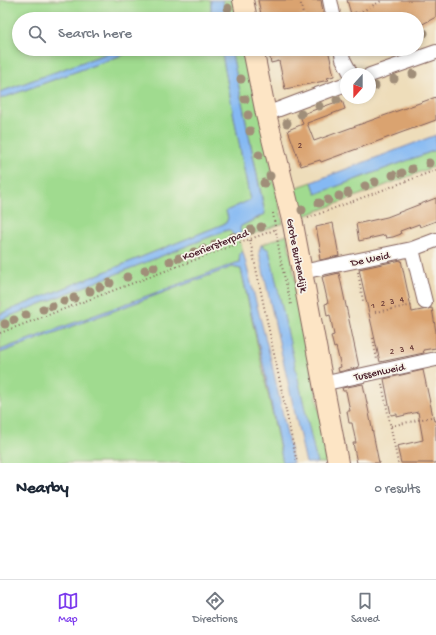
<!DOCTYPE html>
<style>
:root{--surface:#fff;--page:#f2f2f3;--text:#1f2937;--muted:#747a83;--line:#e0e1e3;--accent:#7c3aed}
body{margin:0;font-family:"Gochi Hand",sans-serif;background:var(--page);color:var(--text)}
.compass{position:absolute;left:340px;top:68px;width:36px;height:36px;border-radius:50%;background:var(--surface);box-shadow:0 2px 6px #0003;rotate:201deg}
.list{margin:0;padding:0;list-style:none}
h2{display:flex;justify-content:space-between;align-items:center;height:52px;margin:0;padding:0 16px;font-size:17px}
h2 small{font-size:13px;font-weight:400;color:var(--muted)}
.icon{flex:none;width:22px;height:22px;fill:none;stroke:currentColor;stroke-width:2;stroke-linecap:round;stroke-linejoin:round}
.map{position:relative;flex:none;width:436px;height:463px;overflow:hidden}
.search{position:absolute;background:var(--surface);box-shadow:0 2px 6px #0003;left:12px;right:12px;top:12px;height:44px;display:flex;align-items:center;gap:10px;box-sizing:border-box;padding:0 14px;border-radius:22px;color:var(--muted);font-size:15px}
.sheet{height:116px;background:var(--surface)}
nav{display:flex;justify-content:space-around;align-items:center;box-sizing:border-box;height:56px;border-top:1px solid var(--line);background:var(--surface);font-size:11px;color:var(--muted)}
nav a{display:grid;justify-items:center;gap:2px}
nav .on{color:var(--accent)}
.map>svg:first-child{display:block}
</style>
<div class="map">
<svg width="436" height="463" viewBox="0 0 436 463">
<rect width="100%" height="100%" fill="#f7f3e8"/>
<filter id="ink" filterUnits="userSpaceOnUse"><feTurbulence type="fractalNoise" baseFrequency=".025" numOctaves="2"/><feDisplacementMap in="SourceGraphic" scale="8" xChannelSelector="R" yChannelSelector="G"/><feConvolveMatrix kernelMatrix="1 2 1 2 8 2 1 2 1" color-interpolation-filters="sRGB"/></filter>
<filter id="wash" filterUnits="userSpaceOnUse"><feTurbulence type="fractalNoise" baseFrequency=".012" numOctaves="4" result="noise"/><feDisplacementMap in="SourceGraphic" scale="16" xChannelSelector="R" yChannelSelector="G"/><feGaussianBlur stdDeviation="0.9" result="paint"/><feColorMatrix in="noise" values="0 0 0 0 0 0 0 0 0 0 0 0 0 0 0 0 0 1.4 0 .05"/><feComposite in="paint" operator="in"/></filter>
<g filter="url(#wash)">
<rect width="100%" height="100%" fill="#eeddba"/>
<!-- green -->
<path fill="#a0db8f" stroke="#757d5d" d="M0,0h211v13l-10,6h-182v30h100l-119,43z
M223,0h14l4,19h-15z
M139,49h82l29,151 -24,11 2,7 -2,5 -226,91v-215z
M231,49h16l36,174 -41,15 -2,-9 1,-3 22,-10 2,-4z
M436,150v16l-137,52 -7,-29 20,-7 4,12z
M227,230l5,2 3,7 4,-1 4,14 -3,1 -1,9 -239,88v-30z
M287,235l42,228h-12l-48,-213 -8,-5z
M232,267l9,2 42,194h-283v-110z"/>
<!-- water -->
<path fill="#85b9f3" stroke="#686c8f" d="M211,0h12l3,19h-25l10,-6z
M119,49h20l-139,50v-7z
M221,49h10l34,165 -24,12 -1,3 1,4 -2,2h-6l-3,-5h-3l-227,90v-6l226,-91 2,-5 -2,-7 24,-11z
M436,135v15l-120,44 -4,-12z
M261,245l8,5 48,213h-11l-47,-211z
M243,252l28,108 22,103h-10l-19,-95 -23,-99 -9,-2 -232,86v-3l239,-88 1,-9z"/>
<g id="blocks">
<!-- building -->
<path fill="#daa36f" d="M258,0h63l3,19h-18l-1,-3 -12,3h-31z
M347,0h89v17l-19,10v-8h-51l-1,-3 -5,3 -4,-7 -5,2z
M268,49h60l6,27 -7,2 2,2 -44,9 -6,-28 -8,2z
M436,97v23l-115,42 -1,-2 -19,6 -13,-36 15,-6 -3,-9 42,-15 3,9 -38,14 7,18z
M436,198v23l-16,6 -1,-3 -19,7 1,3 -8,3 -7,1 -1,-3 -26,6 -3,-17 31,-7z
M333,223l6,33 -19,4 -1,-6 2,-1 -5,-26z
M401,260l11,52 20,-4 4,24v16l-13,2 1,3 -44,9 -21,-93z
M339,273l20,94 -20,5 -1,-4 3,-1 -5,-20 -2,1 -3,-12 3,-1 -4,-20 -3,1 -2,-12 3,-1 -6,-26z
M423,370l11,51 2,-1v43h-35l-4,-17 26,-6 -5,-28 -21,5v-3l-6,1 -7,-36z
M363,384l6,29 10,50h-22l-4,-20h3l-4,-20h-3l-2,-12h3l-4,-20h-3l-1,-3z"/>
</g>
</g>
<g filter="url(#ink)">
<use href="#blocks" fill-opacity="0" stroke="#83625d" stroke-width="1"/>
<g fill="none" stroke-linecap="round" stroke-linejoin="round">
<!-- street casing -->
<g stroke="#83625d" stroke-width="16">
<path id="street" d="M330,0l4,19
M341,49l2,10 8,15
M370,75l66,-23
M266,114l80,-30
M412,249l13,53
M302,272l110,-23 24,-9
M322,384l114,-25"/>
</g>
<!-- secondary casing -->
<g stroke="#83625d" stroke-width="22">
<path id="secondary" d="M243,0l4,19
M253,49l13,65 27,110 45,239"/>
</g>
<!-- path -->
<path stroke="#83625d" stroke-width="2" stroke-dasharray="1 3" stroke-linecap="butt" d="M300,0l4,19
M348,19l35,-19
M269,54l25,-5
M273,213l8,49 10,43
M308,218l128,-48
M250,240l47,223
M358,272l5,29
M375,312l39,-7
M0,333l277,-104
M373,338l4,22
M382,384l16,79
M391,426l45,-10"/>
<!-- street -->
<use href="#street" stroke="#fff" stroke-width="14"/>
<!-- secondary -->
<use href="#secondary" stroke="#fde5c5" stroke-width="20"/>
</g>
<!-- trees -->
<g fill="#a08e79">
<circle cx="228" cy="8" r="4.5"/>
<circle cx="424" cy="33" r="4.5"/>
<circle cx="413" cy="74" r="4.5"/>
<circle cx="241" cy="79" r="4.5"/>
<circle cx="394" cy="79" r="4.5"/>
<circle cx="375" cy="86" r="4.5"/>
<circle cx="245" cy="99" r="4.5"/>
<circle cx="337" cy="100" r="4.5"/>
<circle cx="319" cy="106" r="4.5"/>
<circle cx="301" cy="114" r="4.5"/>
<circle cx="248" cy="115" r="4.5"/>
<circle cx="287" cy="123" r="4.5"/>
<circle cx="250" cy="131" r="4.5"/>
<circle cx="259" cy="155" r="4.5"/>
<circle cx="429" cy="163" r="4.5"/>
<circle cx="412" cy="169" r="4.5"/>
<circle cx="402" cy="173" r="4.5"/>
<circle cx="393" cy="175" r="4.5"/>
<circle cx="270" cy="176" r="4.5"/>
<circle cx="375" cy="182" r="4.5"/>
<circle cx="264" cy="183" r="4.5"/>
<circle cx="365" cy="186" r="4.5"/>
<circle cx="348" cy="193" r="4.5"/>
<circle cx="339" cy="196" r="4.5"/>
<circle cx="328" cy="200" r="4.5"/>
<circle cx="319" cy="203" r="4.5"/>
<circle cx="302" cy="210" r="4.5"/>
<circle cx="261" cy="227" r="4.5"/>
<circle cx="251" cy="230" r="4.5"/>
<circle cx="233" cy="237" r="4.5"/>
<circle cx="215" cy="244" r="4.5"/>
<circle cx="203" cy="249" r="4.5"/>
<circle cx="194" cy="252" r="4.5"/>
<circle cx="179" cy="258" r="4.5"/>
<circle cx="170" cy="261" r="4.5"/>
<circle cx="154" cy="267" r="4.5"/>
<circle cx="145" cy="270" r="4.5"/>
<circle cx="127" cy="277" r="4.5"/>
<circle cx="110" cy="283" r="4.5"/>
<circle cx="100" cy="287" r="4.5"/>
<circle cx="90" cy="291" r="4.5"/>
<circle cx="74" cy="298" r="4.5"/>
<circle cx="64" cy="301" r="4.5"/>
<circle cx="52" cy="306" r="4.5"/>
<circle cx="43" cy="309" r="4.5"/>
<circle cx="26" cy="315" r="4.5"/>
<circle cx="14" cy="320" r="4.5"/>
<circle cx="5" cy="324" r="4.5"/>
</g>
</g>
<g text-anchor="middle" stroke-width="3.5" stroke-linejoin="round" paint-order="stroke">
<!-- number labels -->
<g font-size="9" fill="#6e403c">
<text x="300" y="148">2</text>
<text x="402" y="302">4</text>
<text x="392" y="304">3</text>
<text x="383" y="306">2</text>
<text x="373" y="308">1</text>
<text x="412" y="350">4</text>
<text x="402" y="352">3</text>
<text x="392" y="354">2</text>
</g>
<!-- street labels -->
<g font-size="11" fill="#4a1f2b" stroke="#f7f3e8">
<text transform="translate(215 244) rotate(-21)" y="4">Koeriersterpad</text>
<text transform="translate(298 255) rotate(79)" y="4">Grote Buitendijk</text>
<text transform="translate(370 258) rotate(-12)" y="4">De Weid</text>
<text transform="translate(379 371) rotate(-12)" y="4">Tussenweid</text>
</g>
</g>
</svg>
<svg class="compass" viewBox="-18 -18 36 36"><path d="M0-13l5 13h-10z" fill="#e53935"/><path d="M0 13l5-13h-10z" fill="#747a83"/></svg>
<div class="search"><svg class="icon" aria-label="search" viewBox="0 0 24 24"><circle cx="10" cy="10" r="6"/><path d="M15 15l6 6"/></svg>Search here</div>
</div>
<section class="sheet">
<h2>Nearby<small>0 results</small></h2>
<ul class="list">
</ul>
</section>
<nav>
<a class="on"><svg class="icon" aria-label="map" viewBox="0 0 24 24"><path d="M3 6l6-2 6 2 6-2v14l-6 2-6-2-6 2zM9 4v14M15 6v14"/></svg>Map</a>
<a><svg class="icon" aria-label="directions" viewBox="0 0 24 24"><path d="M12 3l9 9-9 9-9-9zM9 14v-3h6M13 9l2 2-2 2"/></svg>Directions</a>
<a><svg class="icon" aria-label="saved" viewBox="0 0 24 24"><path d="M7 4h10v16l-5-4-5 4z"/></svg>Saved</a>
</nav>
